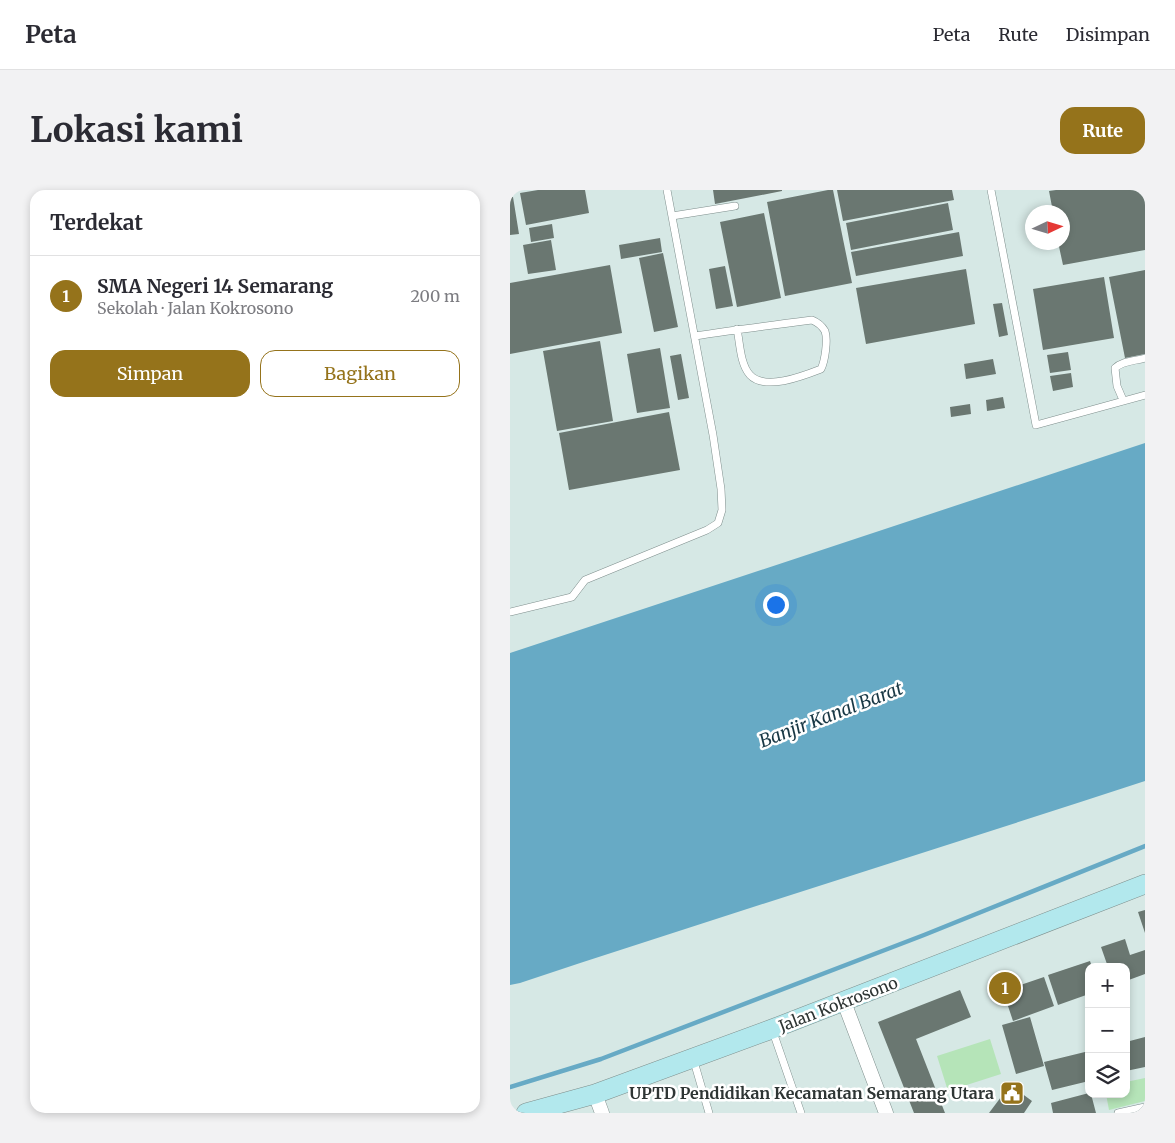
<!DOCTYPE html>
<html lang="id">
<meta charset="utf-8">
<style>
:root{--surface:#fff;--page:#f2f2f3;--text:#2b2b33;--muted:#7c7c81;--line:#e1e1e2;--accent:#95731b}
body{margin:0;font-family:Merriweather,serif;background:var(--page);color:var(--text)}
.controls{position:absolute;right:15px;bottom:15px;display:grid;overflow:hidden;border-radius:10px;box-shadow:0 2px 8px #0003}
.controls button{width:45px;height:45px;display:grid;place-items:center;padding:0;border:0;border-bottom:1px solid var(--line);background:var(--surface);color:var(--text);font:25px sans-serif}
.compass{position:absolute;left:515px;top:15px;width:45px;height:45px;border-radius:50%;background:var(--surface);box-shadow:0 2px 8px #0003;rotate:86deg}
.you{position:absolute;left:265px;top:414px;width:18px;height:18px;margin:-12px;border:4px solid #fff;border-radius:50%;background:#1a73e8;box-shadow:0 0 0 8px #1a73e833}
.badge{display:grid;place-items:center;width:32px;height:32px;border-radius:50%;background:var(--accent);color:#fff;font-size:16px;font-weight:700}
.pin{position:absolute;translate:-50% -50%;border:2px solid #fff;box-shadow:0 1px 5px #0006}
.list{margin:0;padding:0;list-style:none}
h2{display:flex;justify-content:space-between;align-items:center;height:65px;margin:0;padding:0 20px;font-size:21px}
h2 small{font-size:16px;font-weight:400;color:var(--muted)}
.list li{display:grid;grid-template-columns:32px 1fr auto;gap:15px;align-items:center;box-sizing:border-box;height:80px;padding:0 20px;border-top:1px solid var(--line)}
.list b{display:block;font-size:19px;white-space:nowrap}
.list p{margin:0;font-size:16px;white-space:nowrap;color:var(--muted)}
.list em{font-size:16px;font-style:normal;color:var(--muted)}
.actions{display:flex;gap:10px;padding:15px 20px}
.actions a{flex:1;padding:11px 0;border:1px solid var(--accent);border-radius:15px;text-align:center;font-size:18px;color:var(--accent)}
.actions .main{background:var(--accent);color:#fff}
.icon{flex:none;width:28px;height:28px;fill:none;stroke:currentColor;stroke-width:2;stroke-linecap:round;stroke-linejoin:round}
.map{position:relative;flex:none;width:635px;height:923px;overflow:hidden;border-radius:15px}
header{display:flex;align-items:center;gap:30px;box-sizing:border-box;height:70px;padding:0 25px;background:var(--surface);border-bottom:1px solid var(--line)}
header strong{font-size:24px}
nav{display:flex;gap:28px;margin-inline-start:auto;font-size:18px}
.intro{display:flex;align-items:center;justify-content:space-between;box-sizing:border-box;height:120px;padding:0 30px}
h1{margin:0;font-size:35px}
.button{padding:12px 22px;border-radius:15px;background:var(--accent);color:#fff;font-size:18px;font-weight:700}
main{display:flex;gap:30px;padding:0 30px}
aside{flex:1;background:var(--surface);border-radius:15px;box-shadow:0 2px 8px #0003}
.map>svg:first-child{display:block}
</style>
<header>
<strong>Peta</strong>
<nav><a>Peta</a><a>Rute</a><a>Disimpan</a></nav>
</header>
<div class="intro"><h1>Lokasi kami</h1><a class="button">Rute</a></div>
<main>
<aside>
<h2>Terdekat<small></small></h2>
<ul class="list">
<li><span class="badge">1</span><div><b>SMA Negeri 14 Semarang</b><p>Sekolah · Jalan Kokrosono</p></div><em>200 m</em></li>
</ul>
<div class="actions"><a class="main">Simpan</a><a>Bagikan</a></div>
</aside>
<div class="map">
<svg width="635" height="923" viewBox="0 0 635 923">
<rect width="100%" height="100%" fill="#d6e8e5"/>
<!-- green -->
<path fill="#b5e4b8" d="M480,849l11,35 -53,17 -11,-35z
M635,888v23l-36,9 -3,-16h20v-12z"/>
<!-- water -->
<path fill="#67aac5" d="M635,253v338c-208,68 -417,133 -625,202l-10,2v-332z"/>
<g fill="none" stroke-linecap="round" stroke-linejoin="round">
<!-- stream -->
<path stroke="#67aac5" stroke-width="4.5" d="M0,897l91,-28 323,-124 221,-89"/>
</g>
<!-- building -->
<path fill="#6a7771" d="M28,0h47l4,23 -63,12 -6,-32z
M203,0h69v1l-67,13z
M318,0h5l19,93 -67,13 -18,-94z
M327,0h115l2,10 -111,21z
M546,0h89v60l-82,15 -5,-23h4v-30h-9l-4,-21z
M0,7h3l6,37 -9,1z
M438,13l5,27 -102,20 -5,-27z
M254,23l17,85 -44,9 -17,-85z
M42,34l2,14 -23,4 -2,-14z
M449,42l4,24 -107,20 -5,-24z
M150,48l2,14 -41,7 -2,-14z
M41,50l5,30 -28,4 -5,-29z
M153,63l15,74 -24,5 -15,-74z
M100,75l12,68 -112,21v-71z
M215,76l8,40 -17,3 -7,-40z
M456,79l9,55 -109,20 -10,-56z
M635,80v84l-20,4 -16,-81z
M594,87l10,61 -71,12 -10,-61z
M492,113l6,32 -9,2 -6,-33z
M90,151l13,80 -56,10 -14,-80z
M150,158l10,60 -33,5 -10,-59z
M558,162l3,18 -21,3 -3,-18z
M171,164l8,44 -11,2 -8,-44z
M483,169l3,15 -30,5 -2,-15z
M561,183l2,14 -20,4 -3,-15z
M493,207l2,11 -18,3 -1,-11z
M460,214l1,10 -20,3 -1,-10z
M159,222l11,58 -111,20 -10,-57z
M635,720v23l-7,-21z
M615,749l5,16 15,-5v24l-19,7v-14h-18l-7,-20z
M580,771l2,6h-3v27l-31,11 -10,-30z
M534,787l10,29 -41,15 -10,-30z
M450,800l11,27 -55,22 29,74h-31l-36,-91z
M520,827l14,49 -28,8 -14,-49z
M635,847v30l-19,4v-29z
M579,861v30l-37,9 -8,-28z
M500,895l22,16 -8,12h-35z
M579,903l2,1 5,19h-43l-2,-10z"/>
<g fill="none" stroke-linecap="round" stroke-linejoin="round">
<!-- lane casing -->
<g stroke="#7e8e8c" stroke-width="8">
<path id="lane" d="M481,0l45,235 109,-30
M162,26l63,-10
M185,146c39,-6 78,-11 117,-16 5,2 10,6 13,11 3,9 0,30 -4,38 -18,7 -56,22 -71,6 -10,-11 -10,-32 -13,-46
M613,210l-6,-14 -2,-18c7,-7 20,-7 30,-10
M0,422l62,-15 13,-17 122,-50 11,-7 4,-13 -1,-21 -8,-54 -46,-245
M262,839l29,84
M183,868l16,55
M608,923l27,-6"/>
</g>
<!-- street casing -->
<g stroke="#7e8e8c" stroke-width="15">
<path id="street" d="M334,812l42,111
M85,904l7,19"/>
</g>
<!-- secondary casing -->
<g stroke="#7e8e8c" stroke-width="20">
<path id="secondary" d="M16,923l69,-19 177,-65 373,-145"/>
</g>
<!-- lane -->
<use href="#lane" stroke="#fff" stroke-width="7"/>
<!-- street -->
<use href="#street" stroke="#fff" stroke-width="14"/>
<!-- secondary -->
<use href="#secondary" stroke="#b2e8ed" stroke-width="19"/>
</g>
<!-- icons -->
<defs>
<g id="civic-square" transform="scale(1.25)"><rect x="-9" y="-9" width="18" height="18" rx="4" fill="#95731b" stroke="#fff"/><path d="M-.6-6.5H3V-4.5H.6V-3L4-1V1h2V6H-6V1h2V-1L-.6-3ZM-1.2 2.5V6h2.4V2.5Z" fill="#fff"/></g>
</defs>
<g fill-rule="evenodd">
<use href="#civic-square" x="502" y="903"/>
</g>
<g text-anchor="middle" stroke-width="5" stroke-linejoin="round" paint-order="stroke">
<!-- street labels -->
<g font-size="16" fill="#2e3534" stroke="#fff">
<text transform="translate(328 814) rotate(-21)" y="6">Jalan Kokrosono</text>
</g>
<!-- poi labels -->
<g font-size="16" font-weight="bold" fill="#2e3534" stroke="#fff" text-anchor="end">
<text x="484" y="909">UPTD Pendidikan Kecamatan Semarang Utara</text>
</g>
<!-- water labels -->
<g font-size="18" font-style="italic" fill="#193845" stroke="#fff">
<text transform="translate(321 525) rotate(-21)" y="6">Banjir Kanal Barat</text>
</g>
</g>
</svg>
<div class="controls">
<button>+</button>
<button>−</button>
<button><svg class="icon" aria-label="layers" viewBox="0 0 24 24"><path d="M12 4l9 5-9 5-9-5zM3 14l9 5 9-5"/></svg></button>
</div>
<svg class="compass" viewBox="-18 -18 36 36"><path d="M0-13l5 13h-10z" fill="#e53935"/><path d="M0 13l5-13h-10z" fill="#7c7c81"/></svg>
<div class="you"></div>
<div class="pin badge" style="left:495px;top:798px">1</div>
</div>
</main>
